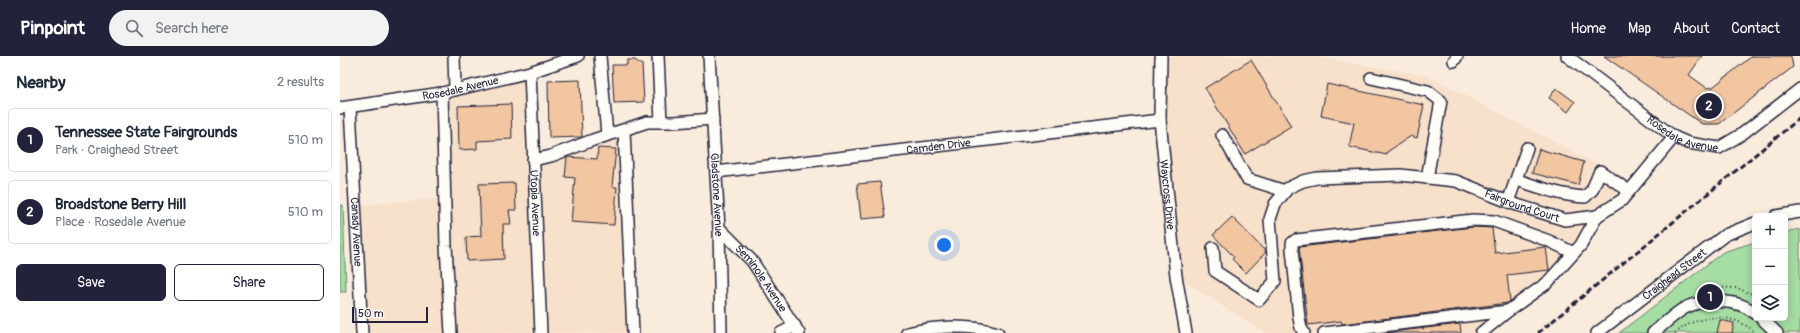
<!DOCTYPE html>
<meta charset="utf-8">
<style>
:root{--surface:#fff;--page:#f2f2f3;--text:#1f2937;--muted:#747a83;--line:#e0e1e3;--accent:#22223b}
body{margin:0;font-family:Pangolin,sans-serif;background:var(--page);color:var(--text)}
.controls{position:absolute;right:12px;bottom:12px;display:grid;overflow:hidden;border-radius:6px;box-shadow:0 2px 10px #0003}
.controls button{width:36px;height:36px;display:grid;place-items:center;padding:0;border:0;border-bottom:1px solid var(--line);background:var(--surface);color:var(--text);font:20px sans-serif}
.scale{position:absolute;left:12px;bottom:10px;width:76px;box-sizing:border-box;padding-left:4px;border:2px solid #22223b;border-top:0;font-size:11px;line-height:14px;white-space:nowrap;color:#22223b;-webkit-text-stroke:3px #fdfcf7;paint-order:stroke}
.you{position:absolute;left:604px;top:189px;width:14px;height:14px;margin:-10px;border:3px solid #fff;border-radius:50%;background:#1a73e8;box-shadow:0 0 0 6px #1a73e833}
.badge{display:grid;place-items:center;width:26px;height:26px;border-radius:50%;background:var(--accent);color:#fff;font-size:13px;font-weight:700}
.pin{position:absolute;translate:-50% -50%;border:2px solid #fff;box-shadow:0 1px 4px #0006}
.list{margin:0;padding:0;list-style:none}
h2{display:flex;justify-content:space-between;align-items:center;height:52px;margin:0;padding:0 16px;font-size:17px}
h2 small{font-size:13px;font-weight:400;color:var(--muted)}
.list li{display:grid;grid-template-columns:26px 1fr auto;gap:12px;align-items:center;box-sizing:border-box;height:64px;margin:0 8px 8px;padding:0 8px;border:1px solid var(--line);border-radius:6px}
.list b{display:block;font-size:15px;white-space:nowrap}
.list p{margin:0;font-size:13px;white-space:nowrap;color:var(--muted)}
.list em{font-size:13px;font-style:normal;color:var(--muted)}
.actions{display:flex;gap:8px;padding:12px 16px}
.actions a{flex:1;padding:9px 0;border:1px solid var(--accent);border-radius:6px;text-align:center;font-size:14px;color:var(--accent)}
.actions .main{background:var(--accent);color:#fff}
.icon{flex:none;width:22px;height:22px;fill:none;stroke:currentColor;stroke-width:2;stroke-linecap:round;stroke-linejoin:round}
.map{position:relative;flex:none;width:1460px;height:277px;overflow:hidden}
header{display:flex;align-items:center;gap:24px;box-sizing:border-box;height:56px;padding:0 20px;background:var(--accent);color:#fff}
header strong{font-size:19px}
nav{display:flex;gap:22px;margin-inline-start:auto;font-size:14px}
.search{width:280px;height:36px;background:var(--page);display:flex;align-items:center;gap:10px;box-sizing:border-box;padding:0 14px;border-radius:22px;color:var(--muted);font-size:15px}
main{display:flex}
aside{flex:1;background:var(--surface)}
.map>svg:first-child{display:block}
</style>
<header>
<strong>Pinpoint</strong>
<div class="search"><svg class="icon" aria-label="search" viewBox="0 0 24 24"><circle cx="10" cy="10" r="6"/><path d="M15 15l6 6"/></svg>Search here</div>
<nav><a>Home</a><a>Map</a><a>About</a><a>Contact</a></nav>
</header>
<main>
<aside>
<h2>Nearby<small>2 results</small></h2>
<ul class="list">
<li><span class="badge">1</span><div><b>Tennessee State Fairgrounds</b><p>Park · Craighead Street</p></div><em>510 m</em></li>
<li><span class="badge">2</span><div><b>Broadstone Berry Hill</b><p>Place · Rosedale Avenue</p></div><em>510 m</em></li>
</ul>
<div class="actions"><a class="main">Save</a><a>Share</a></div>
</aside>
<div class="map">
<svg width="1460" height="277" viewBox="0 0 1460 277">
<rect width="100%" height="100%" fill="#faecdd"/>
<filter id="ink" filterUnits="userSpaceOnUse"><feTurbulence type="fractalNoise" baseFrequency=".025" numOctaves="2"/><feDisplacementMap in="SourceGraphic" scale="8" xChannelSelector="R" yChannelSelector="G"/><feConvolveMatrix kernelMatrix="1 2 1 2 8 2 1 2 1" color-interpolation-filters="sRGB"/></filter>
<g filter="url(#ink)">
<!-- built -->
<path fill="#f8e1cb" d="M821,0h148l117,19 209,109 -142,149h-229l-88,-57z
M190,16l4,87 90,-29 9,203h-271l-6,-128 89,-7 -3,-105z"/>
<!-- green -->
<path fill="#a5dda2" stroke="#64806e" d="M0,149h3l3,87h-6z
M1460,173v104h-181l104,-81 32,-10v76h30v-86z"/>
<!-- building -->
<path fill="#f2c6a1" stroke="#22223b" d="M1264,0h98l-13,19 18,13 6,-1 39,-31h39l2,11 -74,57h-17z
M287,4h8l5,4h2l2,38 -30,1 -2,-38h15z
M911,4l40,66 -46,28 -40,-66z
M240,24l2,57 -33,1 -1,-57z
M987,28l97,21 -7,33 -6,-2 -24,16v3l-38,-8 5,-24 -33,-7z
M1216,32l19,14 -7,10 -19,-14z
M171,48l1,35 -35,2v8l-18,1 -1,-44z
M258,92l18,1 -4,38h5l-3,38 -43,-3 4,-44 -10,-1 2,-20 30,2z
M1199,93l45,13 -6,23 -46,-12z
M540,126l5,35 -24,2 -4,-35z
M175,127l1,27h-7l2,14h-8l1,35 -37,2 -1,-24 15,-1 -2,-52z
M892,161l34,35 -20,21 -14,-14 2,-2 -21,-22z
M1133,171l19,1 3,25 51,-6 3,23 -42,5 3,26 -2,2 -166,21 -1,-3 -33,4 -9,-78z
M1380,264l14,3 -2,10h-15z
M1120,268l1,9h-78z"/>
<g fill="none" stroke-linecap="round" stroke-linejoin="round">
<!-- minor casing -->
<g stroke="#22223b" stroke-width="14">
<g id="minor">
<path d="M114,0l1,34"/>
<path d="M260,0l7,79"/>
<path d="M318,0l3,66"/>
<path id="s1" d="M369,0l10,172 2,105"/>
<path id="s2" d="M821,0l-1,64 16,156 10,57"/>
<path id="s3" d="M1227,0l107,81 14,6 31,5 23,-14 58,-45"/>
<path d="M1114,5l3,-5"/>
<path id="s4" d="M190,16l11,261"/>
<path d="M1031,22l57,13 13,10 -14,77"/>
<path d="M102,37l4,153 5,87"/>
<path id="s5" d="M0,52l102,-15 88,-21 48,-16"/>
<path id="s6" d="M10,52l12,225"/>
<path d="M284,74l9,203"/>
<path d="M882,79l25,44 38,12"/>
<path d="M193,104l18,-4 42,-16 54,-18h27l39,-3"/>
<path id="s7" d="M376,116l444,-52"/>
<path d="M1177,124c22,7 45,16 68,17l7,-7 8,-19 29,20"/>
<path d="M1168,146l19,-54"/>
<path d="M1436,160l24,-4"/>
<path id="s8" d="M379,172l33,33 47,72"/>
<path id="s9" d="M873,192l2,23 44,29 16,-19 -5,-62 5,-15 13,-16 15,-7 14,-3 83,-3 56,6 58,23 51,16 32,-4 25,-16 52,-63"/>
<path d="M1421,262l16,15"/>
<path d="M441,277l14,-7"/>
<path d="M567,277c30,-7 61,-9 91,0"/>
<path d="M964,277l-3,-5 -2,-10 -7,-69v-6l4,-3 177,-20 21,1 55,20 25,12"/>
<path d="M984,277l184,-22"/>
<path d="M1141,277l27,-22 39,-28 34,-38 16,-29"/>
<path id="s10" d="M1257,277l128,-98 30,-12"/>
<path d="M1313,277c10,-8 19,-17 30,-24 19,-11 54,-11 72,4"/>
</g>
</g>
<!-- path -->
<path stroke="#22223b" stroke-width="2" stroke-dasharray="1 3" stroke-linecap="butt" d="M1363,231l33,1 19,7
M1335,277c24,-19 57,-22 81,0"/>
<!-- minor -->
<use href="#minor" stroke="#fdfcf7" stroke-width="11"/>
<!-- rail -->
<path stroke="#22223b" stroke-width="3" stroke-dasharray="6 3" stroke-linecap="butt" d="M1198,277l262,-215"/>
</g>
</g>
<g text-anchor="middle" stroke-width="3.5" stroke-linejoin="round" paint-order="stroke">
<!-- street labels -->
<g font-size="11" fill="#22223b" stroke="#fdfcf7">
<text dy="4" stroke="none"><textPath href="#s5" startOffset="122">Rosedale Avenue</textPath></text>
<text dy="4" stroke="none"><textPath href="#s3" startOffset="141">Rosedale Avenue</textPath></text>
<text dy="4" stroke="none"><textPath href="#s7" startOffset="224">Camden Drive</textPath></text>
<text dy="4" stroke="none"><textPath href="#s1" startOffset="139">Gladstone Avenue</textPath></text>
<text dy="4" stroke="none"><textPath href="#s2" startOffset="139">Waycross Drive</textPath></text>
<text dy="4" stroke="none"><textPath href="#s4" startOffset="131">Utopia Avenue</textPath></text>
<text dy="4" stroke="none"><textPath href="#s9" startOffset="440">Fairground Court</textPath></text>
<text dy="4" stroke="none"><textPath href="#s6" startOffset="124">Canady Avenue</textPath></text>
<text dy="4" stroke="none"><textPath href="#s10" startOffset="97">Craighead Street</textPath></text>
<text dy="4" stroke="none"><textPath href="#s8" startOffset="66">Seminole Avenue</textPath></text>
</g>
</g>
</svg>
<div class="controls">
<button>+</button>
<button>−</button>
<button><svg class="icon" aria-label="layers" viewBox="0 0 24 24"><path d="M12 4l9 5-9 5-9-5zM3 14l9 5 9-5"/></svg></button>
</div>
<div class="scale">50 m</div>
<div class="you"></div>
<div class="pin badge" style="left:1370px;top:241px">1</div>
<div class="pin badge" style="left:1369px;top:50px">2</div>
</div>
</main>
